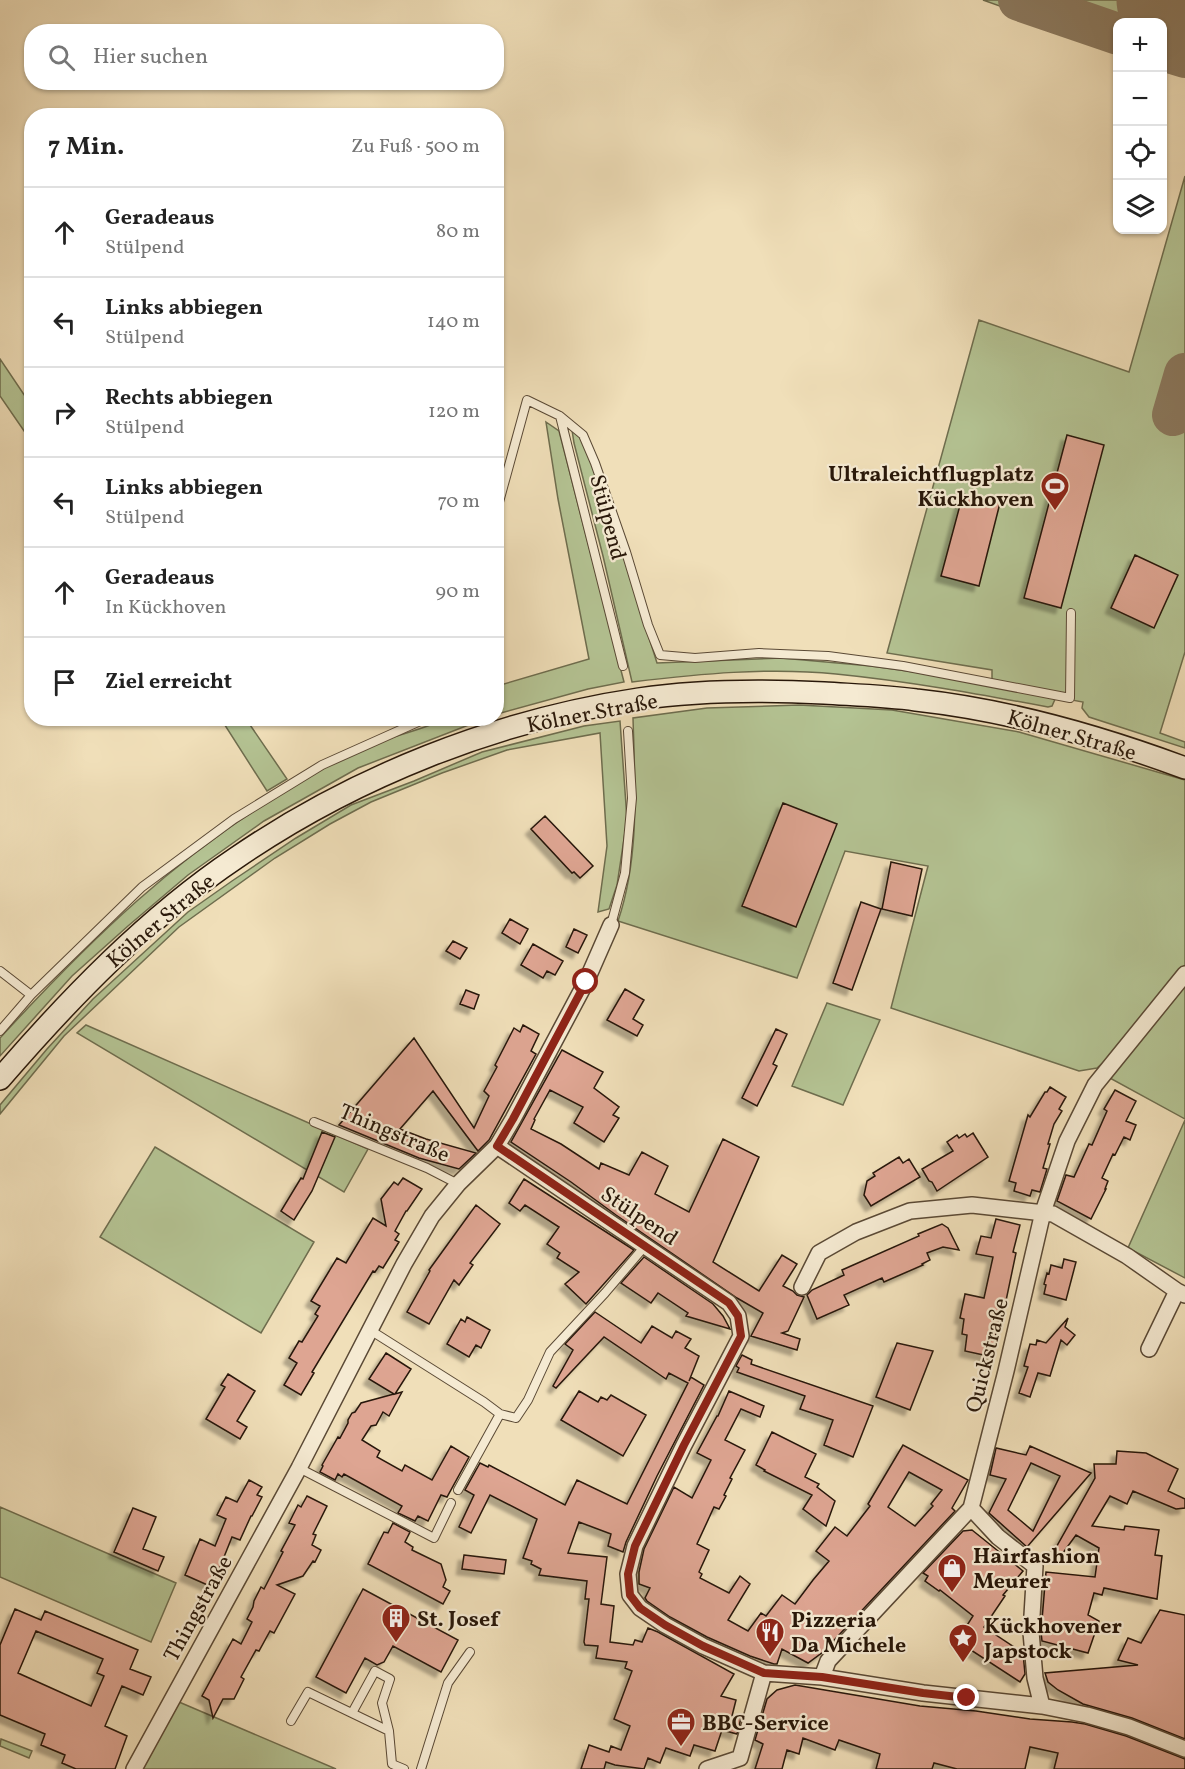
<!DOCTYPE html>
<html lang="de">
<meta charset="utf-8">
<style>
:root{--surface:#fff;--page:#f6f6f6;--text:#222;--muted:#767676;--line:#e0e0e0}
body{margin:0;font-family:Vollkorn,serif;background:var(--page);color:var(--text)}
.controls{position:absolute;right:18px;top:18px;display:grid;overflow:hidden;border-radius:12px;box-shadow:0 2px 4px #0004}
.controls button{width:54px;height:54px;display:grid;place-items:center;padding:0;border:0;border-bottom:2px solid var(--line);background:var(--surface);color:var(--text);font:30px sans-serif}
.stop{position:absolute;width:18px;height:18px;margin:-14px;border:4px solid #8f2418;border-radius:50%;background:#fff}
.stop.end{background:#8f2418;border-color:#fff;box-shadow:0 2px 6px #0008}
.list{margin:0;padding:0;list-style:none}
h2{display:flex;justify-content:space-between;align-items:center;height:78px;margin:0;padding:0 24px;font-size:26px}
h2 small{font-size:20px;font-weight:400;color:var(--muted)}
.list li{display:grid;grid-template-columns:39px 1fr auto;gap:18px;align-items:center;box-sizing:border-box;height:90px;padding:0 24px;border-top:2px solid var(--line)}
.list b{display:block;font-size:22px;white-space:nowrap}
.list p{margin:0;font-size:20px;white-space:nowrap;color:var(--muted)}
.list em{font-size:20px;font-style:normal;color:var(--muted)}
.icon{flex:none;width:33px;height:33px;fill:none;stroke:currentColor;stroke-width:2;stroke-linecap:round;stroke-linejoin:round}
.map{position:relative;flex:none;width:1185px;height:1769px;overflow:hidden}
.search{position:absolute;background:var(--surface);box-shadow:0 2px 4px #0004;left:24px;top:24px;width:480px;height:66px;display:flex;align-items:center;gap:15px;box-sizing:border-box;padding:0 21px;border-radius:24px;color:var(--muted);font-size:22px}
.panel{position:absolute;background:var(--surface);box-shadow:0 2px 4px #0004;left:24px;top:108px;width:480px;height:618px;border-radius:24px}
.map>svg:first-child{display:block}
</style>
<div class="map">
<svg width="1185" height="1769" viewBox="0 0 1185 1769">
<defs>
<filter id="shadow"><feDropShadow dx="-5.5" dy="5.5" stdDeviation="1.5" flood-color="#0004"/></filter>
</defs>
<rect width="100%" height="100%" fill="#f0dfb9"/>
<filter id="stains"><feTurbulence type="fractalNoise" baseFrequency=".00333" numOctaves="4"/><feColorMatrix values="0 0 0 0 .2 0 0 0 0 .09 0 0 0 0 .02 0 0 0 .5 -.17"/></filter>
<radialGradient id="worn" r=".72"><stop offset=".6" stop-color="#630" stop-opacity="0"/><stop offset="1" stop-color="#630" stop-opacity=".3"/></radialGradient>
<!-- green -->
<path fill="#b4c393" stroke="#6e6d4e" stroke-width="1.5" d="M983,0h202v72l-22,-8 -1,-42h-44l-1,26z
M1185,176v476l-25,81 25,9v6l-96,-31 -7,-9 1,-6 -27,-5 -4,9 -4,1c-70,-13 -141,-26 -212,-33 -68,-7 -137,0 -204,8l-29,-126 -29,-113 -2,-13 8,6 17,37 60,190 124,-5 90,8 121,17v-13l-105,-17 92,-333 150,52z
M0,359l31,46v36l-31,-45z
M546,422l13,9 65,251 -36,7 -91,25v-28l92,-27 -31,-160z
M799,705l93,5 127,22 166,48v185l-79,95 -9,8 -18,3 -188,-63 37,-142 -83,-15 -48,127 -179,-57c22,-65 17,-135 15,-203l74,-10z
M221,719h25l41,60 -20,12z
M445,719h39l-126,49 -94,53 -76,54 -60,51 -56,50 -72,80v-18c89,-97 178,-184 292,-251 22,-13 44,-27 67,-38 28,-12 58,-17 86,-30z
M620,721l7,98 -10,66 -8,24 -11,3 9,-66 -7,-113 -93,17 -65,23 -71,29 -41,22 -55,34 -96,69 -115,109 -64,78v-9l47,-56 46,-50 95,-87 44,-31 64,-43 55,-33 63,-24 68,-29 102,-26z
M1185,983v136l-77,-42z
M827,1003l53,17 -37,85 -51,-19z
M86,1025l282,124 -24,43 -267,-159z
M1185,1120v158l-57,-30z
M155,1147l159,95 -53,91 -161,-96z
M0,1507l176,76 -25,59 -151,-65z
M179,1702l157,67h-193z
M1,1739l31,12 -3,7 -29,-12z"/>
<g fill="none" stroke-linecap="round" stroke-linejoin="round">
<!-- taxiway -->
<path stroke="#8c7b61" stroke-width="42" d="M1019,0l99,34
M1162,50l23,7
M1173,415l12,-41"/>
<!-- runway -->
<path stroke="#8c7b61" stroke-width="105" d="M1169,0l16,5"/>
</g>
<!-- building -->
<path fill="#dea592" stroke="#281709" stroke-width="1.5" fill-rule="evenodd" filter="url(#shadow)" d="M1067,435l37,10 -43,163 -37,-10z
M963,494l37,9 -21,83 -38,-10z
M1135,555l43,20 -24,53 -43,-20z
M783,803l54,21 -41,103 -54,-21z
M545,816l48,50 -13,12 -6,-6 -2,1 -41,-44z
M891,862l31,7 -10,47 -30,-7z
M861,902l20,7 -29,81 -19,-7z
M510,919l18,10 -8,15 -18,-11z
M574,929l13,6 -9,18 -12,-6z
M453,941l14,7 -7,11 -14,-8z
M533,944l30,17 -8,14 -8,-4 -4,7 -22,-13z
M625,989l19,11 -11,19 10,6 -6,11 -30,-16z
M466,990l13,5 -5,14 -14,-5z
M523,1025l16,9 -8,17 5,3 -47,86 -11,11 -45,-60 -33,38 26,10 50,14 -17,16 -40,-11 -80,-33 75,-87 60,90 15,-32 -5,-5 13,-24 -2,-2 19,-37 6,4z
M776,1029l11,5 -14,30 4,2 -20,40 -15,-8z
M562,1050l41,22 -9,16 25,19 -6,8 6,3 -15,24 -30,-19 9,-16 -33,-17 -16,29 1,1 -4,9 30,15 38,25 2,-6 28,12 13,-23 26,14 -13,28 34,18 34,-73 36,18 -46,105 46,29 23,-36 15,9 -14,22 10,5 4,4 7,2 -16,34 -6,2 18,6 -3,11 -46,-14 12,-23 -26,-15 -121,-83 -45,-33 -60,-40z
M1050,1087l16,10 -7,12 3,2 -8,13 -6,20h2l-7,24 4,1 -7,23 -8,-2 -2,6 -16,-5 2,-8 -7,-2 19,-66 2,2 15,-25h2z
M1115,1090l21,11 -10,20 10,4 -6,15 -6,-3 -9,18 -2,-1 -11,24 6,3 -3,8h1l-15,30 -34,-18 9,-26 8,2 15,-33 3,1 15,-34 -3,-2z
M322,1132l13,5 -23,54 -18,29 -13,-9 20,-33 2,1z
M973,1133l15,24 -51,34 -5,-9 -3,-1 -7,-12 31,-18 -6,-9 10,-7 2,3 6,-4 2,3z
M899,1157l4,6 6,-4 11,18 -49,29 -7,-11 3,-14 8,-5 -2,-3z
M403,1178l19,11 -15,22h-1l-11,20 4,3 -4,6 4,2 -16,26 -4,-2 -4,6 -2,-1 -61,101 2,1 -13,22 -17,-10 13,-22 -8,-5 10,-17 3,1 16,-26 -3,-2 5,-8 -9,-5 26,-43 9,5 27,-45 13,8 -5,-27 13,-17 4,3z
M524,1179l110,71 -48,54 -21,-20 14,-12 -22,-14 3,-5 -13,-9 12,-17 -34,-22 -5,6 -11,-8z
M476,1205l24,19 -30,39 3,2 -14,20 -5,-5 -25,44 -22,-12 23,-41 -1,-1z
M996,1219l24,6 -7,27 3,1 -13,62 -3,-1 -5,24 2,1 -4,18 -28,-6 2,-16 -5,-1 2,-15 -4,-1 5,-24 19,4 9,-41 -17,-3 5,-18 10,2z
M942,1224l6,4 11,22 -16,-3 -16,6 3,7 -8,4 1,1 -39,17 -2,-4 -38,17 5,10 -32,14 -10,-24 5,-5 32,-15 -2,-5 77,-34 -1,-2z
M644,1257l69,47 10,12 7,13 -44,-13 2,-3 -30,-20 -7,10 -30,-20z
M1064,1259l12,3 -10,38 -22,-6 2,-9 -2,-1 3,-11 2,1 2,-9 11,3z
M595,1312l46,31 11,-17 20,12 4,-7 15,8 -6,9 14,8 -10,25 2,-4 13,8 -47,91 -31,66 -3,10 -15,-6 3,-12 -32,-12 -11,31 39,4 -6,47 13,2 -4,36 23,3 2,-5 7,2 6,-14 10,4 76,42 -13,22 15,4 -4,16 9,2 -4,16 -15,-4 -7,21 -21,-6 -4,11 -24,-8 -6,15 -12,-5 -4,11 -29,-4 -9,-3 -2,7h-23l8,-24 20,7 2,-6 10,4 9,-24 -16,-7 18,-48 -7,-3 2,-6 -31,-4 2,-12 -13,-1 -1,-3 5,-43h-4l2,-18 -48,-6 2,-6 -10,-5 1,-3 -9,-3 14,-39 -47,-24 -19,38 -12,-6 15,-32 -9,-5 15,-27 8,4 1,-2 76,40 12,-25 50,24 61,-121 -19,-10 -3,6 -62,-42 -48,51 -3,-2 20,-36 -8,-6z
M467,1317l23,13 -9,18 -5,-3 -7,12 -22,-13 14,-25 4,3z
M1068,1318l-3,9 10,8 -8,10 -6,-5 -11,36 -12,-3 -8,24 -11,-4 9,-26 -4,-1 6,-22 6,1 1,-5 9,3z
M897,1343l36,8 -23,59 -34,-13z
M386,1353l25,16 -16,25 7,-2 -13,24 -6,-4 -7,13 -5,1 -9,14 18,11 -3,6 25,14 3,-6 27,15 19,-34 18,11 -22,40 -6,-2 -13,26 -10,-5 -3,5 -17,-8 4,-7 -58,-32 -2,3 -4,-3 -3,6 -15,-8 3,-6 -1,-1 16,-28 2,1 8,-15v-3l4,-7 3,-1 6,-9 33,-9 -25,-15z
M742,1355l10,5 -1,4 122,42 -20,51 -29,-12 9,-25 -33,-11 5,-13 -68,-24 2,-4 -3,-2z
M228,1374l27,17 -18,30 10,6 -7,12 -34,-20 19,-32 -4,-2z
M579,1391l19,11 3,-5 6,3 4,-5 35,20 -23,41 -62,-36z
M729,1391l35,15 -4,11 -19,-8 -16,31 20,10 -15,28 2,1 -8,16 2,1 -7,13 -5,-2 -17,37 12,6 -10,22 3,2 -2,4 29,15 11,-17 10,8 -22,36 20,11 13,-18 5,3 16,-21 13,9 18,-24 16,-19 -13,-10 19,-24 12,9 23,-30 -2,-2 35,-59 65,35 -16,28 3,3 -132,141 -15,11 -26,-14 -5,15h-3l-24,-8 -43,-19 -37,-20 -23,-16 -2,-3 5,-10 -11,-4v-12l5,-23 30,-62 18,11 19,-38 -14,-7 20,-37h1zM909,1472l33,18 -11,14 2,2 -18,20 -27,-19z
M772,1432l44,22 -11,23 14,7 -2,3 18,14 -9,25 -23,-17 9,-14 -48,-24 1,-1 -9,-5z
M1030,1446l61,27 -64,74 -38,-34 17,-34 -16,-4 6,-27 30,7zM1031,1463l29,13 -27,55 -25,-21z
M1117,1451l29,2 32,16 -10,22 17,8v9l-9,1 -43,-18 -6,13 -17,-8 -18,30 32,4 1,-4 34,4 -4,25 7,1 -5,43 -53,-11 -2,7 -8,-2 -6,22 11,6 -11,32 -46,-12 -1,-9 5,-60 49,5 4,-29 -23,-13 -16,22 -7,-4 42,-75 -1,-14h22z
M249,1480l13,7 -5,8 5,2 -10,19h-1l-11,24 -8,-3 -20,50 -27,-12 15,-36 15,7 11,-27 -9,-4 9,-18 11,5z
M307,1496l20,10 -14,28 3,1 -4,10 9,5 -6,12 -2,-1 -10,15 -26,9 18,9 -21,39 -4,-2 -11,20 -3,-1 -15,27 3,2 -10,20h-11l-10,19 -4,-18 -7,-4 31,-57 8,5 11,-22 -5,-3 6,-12 1,-6 7,-14 3,2 19,-37 -2,-1 14,-26 -6,-2 9,-18 3,2z
M133,1508l23,9 -13,32 21,8 -6,14 -44,-19z
M393,1523l17,9 -5,10 8,5 -1,3 29,14 5,16 -3,7 7,4 -7,13 -75,-40 16,-32 4,1z
M972,1530l51,41 -20,24 2,1 -21,31 39,26 2,21 -5,8 -63,-41 16,-25 -33,-26 -1,1 -14,-10 3,-5 -5,-3 40,-42z
M464,1555l42,5 -2,14 -42,-5z
M363,1589l95,51 -17,32 -48,-26 -9,16 -7,3 -12,-7 -19,35 -30,-16z
M15,1609l26,11 4,-9 93,39 -8,19 21,8 -8,18 -21,-9 -17,40 22,10 -12,33h-39l-14,-6 3,-8 -24,-10 4,-11 -45,-19v-70zM36,1631l67,28 -6,14 7,3 -13,30 -73,-33z
M1160,1610l25,5v124l-53,-21 -49,-14 -25,-14 -10,-8 -3,-9 93,-8 -20,-5 10,-22 13,5z
M795,1685l125,21 56,5 54,8 42,3 13,2 41,12 59,23v10h-131l4,-16 -28,-6 -5,22h-68l-23,-6 -2,6h-56l4,-15 -41,-14 -4,10 -32,-12 -4,16 -12,-4 -5,19h-27l8,-25 -8,-4 12,-41 10,-9z"/>
<g fill="none" stroke-linecap="round" stroke-linejoin="round">
<!-- lane casing -->
<g stroke="#5a4935" stroke-width="10">
<path id="lane" d="M560,416l23,19 12,28 31,89 22,73 12,30 35,3 64,-5 69,3 75,10 167,32 1,-85
M496,513l31,-113 33,16 63,250
M611,925l14,-52 7,-75 -4,-67
M0,971l31,24
M0,1031l31,-36 111,-108 92,-68 88,-54 105,-47
M314,1122l113,46 31,16
M370,1330l114,72 16,12
M299,1468l135,70 17,-35
M458,1490l42,-76 16,4 12,-18 22,-48 55,-59 40,-47
M352,1713l23,-42 15,8 -8,24 7,28
M291,1721l17,-29 81,39 3,33 12,5
M421,1769l27,-86 22,-31"/>
</g>
<!-- street casing -->
<g stroke="#5a4935" stroke-width="18">
<path id="street" d="M497,1146l232,157 9,13 3,20 -57,109 -49,101 -7,28 2,21 10,13 25,17 38,21 61,27 58,4 101,16 119,13 45,9 42,12 56,22
M802,1287l17,-34 37,-21 54,-21 62,-6 81,9 74,42 50,35 8,4
M1149,1349l28,-58
M971,1508l27,29 37,29 -4,66 4,46 7,28
M822,1677l6,-16 143,-153 35,-137 37,-159 24,-71 28,-56 90,-111
M134,1769l165,-301 105,-204 28,-48 26,-32 39,-38 16,-27 73,-137 25,-57
M707,1769l33,-11 24,-85"/>
</g>
<!-- secondary casing -->
<g stroke="#281709" stroke-width="24">
<path id="secondary" d="M0,1079c69,-80 148,-162 236,-221 118,-81 261,-138 403,-159 61,-9 123,-9 185,-6 31,2 62,3 92,7 92,10 183,36 269,68"/>
</g>
<!-- lane -->
<use href="#lane" stroke="#f5ead2" stroke-width="8"/>
<!-- street -->
<use href="#street" stroke="#f5ead2" stroke-width="15"/>
<!-- secondary -->
<use href="#secondary" stroke="#f5ead2" stroke-width="21"/>
</g>
<g fill="none" stroke-linecap="round" stroke-linejoin="round">
<!-- route -->
<path stroke="#8f2418" stroke-width="8" d="M586,982l-73,137 -16,27 232,157 9,13 3,20 -57,109 -49,101 -7,28 2,21 10,13 25,17 38,21 61,27 58,4 101,16 44,5"/>
</g>
<!-- icons -->
<defs>
<g id="stadium-pin" transform="scale(1.5)"><path d="M0 17L-7.5 6A9.5 9.5 0 1 1 7.5 6Z" fill="#8f2418" stroke="#f5ead2"/><path d="M0-5a6.5 5 0 1 0 0 10a6.5 5 0 1 0 0-10ZM-3.5-1.8h7v3.6h-7Z" fill="#fff"/></g>
<g id="shop-pin" transform="scale(1.5)"><path d="M0 17L-7.5 6A9.5 9.5 0 1 1 7.5 6Z" fill="#8f2418" stroke="#f5ead2"/><path d="M-5-2.5h2.3a2.7 3.5 0 0 1 5.4 0H5L5.5 6h-11ZM-1.5-2.5h3a1.5 2.3 0 0 0-3 0Z" fill="#fff"/></g>
<g id="building-pin" transform="scale(1.5)"><path d="M0 17L-7.5 6A9.5 9.5 0 1 1 7.5 6Z" fill="#8f2418" stroke="#f5ead2"/><path d="M-4-6H4V6H1V3H-1V6H-4ZM-2.5-4.3h1.7v1.8h-1.7ZM.8-4.3h1.7v1.8H.8ZM-2.5-1h1.7V.8h-1.7ZM.8-1h1.7V.8H.8Z" fill="#fff"/></g>
<g id="restaurant-pin" transform="scale(1.5)"><path d="M0 17L-7.5 6A9.5 9.5 0 1 1 7.5 6Z" fill="#8f2418" stroke="#f5ead2"/><path d="M-5-6h1v4h1v-4h1v4h1v-4h1v5L-1.5 .5V6h-2V.5L-5-1ZM5-6V6H3V1.5H1.5Q1.5-4 5-6Z" fill="#fff"/></g>
<g id="sight-pin" transform="scale(1.5)"><path d="M0 17L-7.5 6A9.5 9.5 0 1 1 7.5 6Z" fill="#8f2418" stroke="#f5ead2"/><path d="M0-6L1.8-2.2L6-1.7L2.9 1.2L3.7 5.4L0 3.3L-3.7 5.4L-2.9 1.2L-6-1.7L-1.8-2.2Z" fill="#fff"/></g>
<g id="office-pin" transform="scale(1.5)"><path d="M0 17L-7.5 6A9.5 9.5 0 1 1 7.5 6Z" fill="#8f2418" stroke="#f5ead2"/><path d="M-6-3h4V-5.5h4V-3h4V5H-6ZM-1-4.5V-3h2v-1.5ZM-6 0V1H6V0Z" fill="#fff"/></g>
</defs>
<g fill-rule="evenodd">
<use href="#stadium-pin" x="1055" y="486"/>
<use href="#shop-pin" x="952" y="1568"/>
<use href="#building-pin" x="396" y="1618"/>
<use href="#restaurant-pin" x="770" y="1632"/>
<use href="#sight-pin" x="963" y="1638"/>
<use href="#office-pin" x="681" y="1722"/>
</g>
<g text-anchor="middle" stroke-width="4.5" stroke-linejoin="round" paint-order="stroke">
<!-- poi labels -->
<g font-size="22" font-weight="bold" fill="#281709" stroke="#f5ead2" text-anchor="start">
<text x="1034" y="481" text-anchor="end">Ultraleichtflugplatz<tspan x="1034" dy="25">Kückhoven</tspan></text>
<text x="973" y="1563">Hairfashion<tspan x="973" dy="25">Meurer</tspan></text>
<text x="417" y="1626">St. Josef</text>
<text x="791" y="1627">Pizzeria<tspan x="791" dy="25">Da Michele</tspan></text>
<text x="984" y="1633">Kückhovener<tspan x="984" dy="25">Japstock</tspan></text>
<text x="702" y="1730">BBC-Service</text>
</g>
<!-- street labels -->
<g font-size="22" fill="#281709" stroke="#f5ead2">
<text transform="translate(609 517) rotate(75)" y="8">Stülpend</text>
<text transform="translate(592 712) rotate(-11)" y="8">Kölner Straße</text>
<text transform="translate(1072 734) rotate(16)" y="8">Kölner Straße</text>
<text transform="translate(160 920) rotate(-40)" y="8">Kölner Straße</text>
<text transform="translate(395 1132) rotate(23)" y="8">Thingstraße</text>
<text transform="translate(640 1215) rotate(34)" y="8">Stülpend</text>
<text transform="translate(986 1355) rotate(-76)" y="8">Quickstraße</text>
<text transform="translate(197 1608) rotate(-61)" y="8">Thingstraße</text>
</g>
</g>
<rect width="100%" height="100%" filter="url(#stains)"/>
<rect width="100%" height="100%" fill="url(#worn)"/>
</svg>
<div class="controls">
<button>+</button>
<button>−</button>
<button><svg class="icon" aria-label="locate" viewBox="0 0 24 24"><circle cx="12" cy="12" r="6"/><path d="M12 2v4M12 18v4M2 12h4M18 12h4"/></svg></button>
<button><svg class="icon" aria-label="layers" viewBox="0 0 24 24"><path d="M12 4l9 5-9 5-9-5zM3 14l9 5 9-5"/></svg></button>
</div>
<div class="stop" style="left:586px;top:982px"></div>
<div class="stop end" style="left:967px;top:1698px"></div>
<div class="search"><svg class="icon" aria-label="search" viewBox="0 0 24 24"><circle cx="10" cy="10" r="6"/><path d="M15 15l6 6"/></svg>Hier suchen</div>
<section class="panel">
<h2>7 Min.<small>Zu Fuß · 500 m</small></h2>
<ul class="list">
<li><svg class="icon" aria-label="ahead" viewBox="0 0 24 24"><path d="M12 20V5M6 11l6-6 6 6"/></svg><div><b>Geradeaus</b><p>Stülpend</p></div><em>80 m</em></li>
<li><svg class="icon" aria-label="left" viewBox="0 0 24 24"><path d="M17 20v-9H6M10 6l-5 5 5 5"/></svg><div><b>Links abbiegen</b><p>Stülpend</p></div><em>140 m</em></li>
<li><svg class="icon" aria-label="right" viewBox="0 0 24 24"><path d="M7 20v-9h11M14 6l5 5-5 5"/></svg><div><b>Rechts abbiegen</b><p>Stülpend</p></div><em>120 m</em></li>
<li><svg class="icon" aria-label="left" viewBox="0 0 24 24"><path d="M17 20v-9H6M10 6l-5 5 5 5"/></svg><div><b>Links abbiegen</b><p>Stülpend</p></div><em>70 m</em></li>
<li><svg class="icon" aria-label="ahead" viewBox="0 0 24 24"><path d="M12 20V5M6 11l6-6 6 6"/></svg><div><b>Geradeaus</b><p>In Kückhoven</p></div><em>90 m</em></li>
<li><svg class="icon" aria-label="arrive" viewBox="0 0 24 24"><path d="M6 21V4h12l-3 4 3 4H6"/></svg><div><b>Ziel erreicht</b></div></li>
</ul>
</section>
</div>
